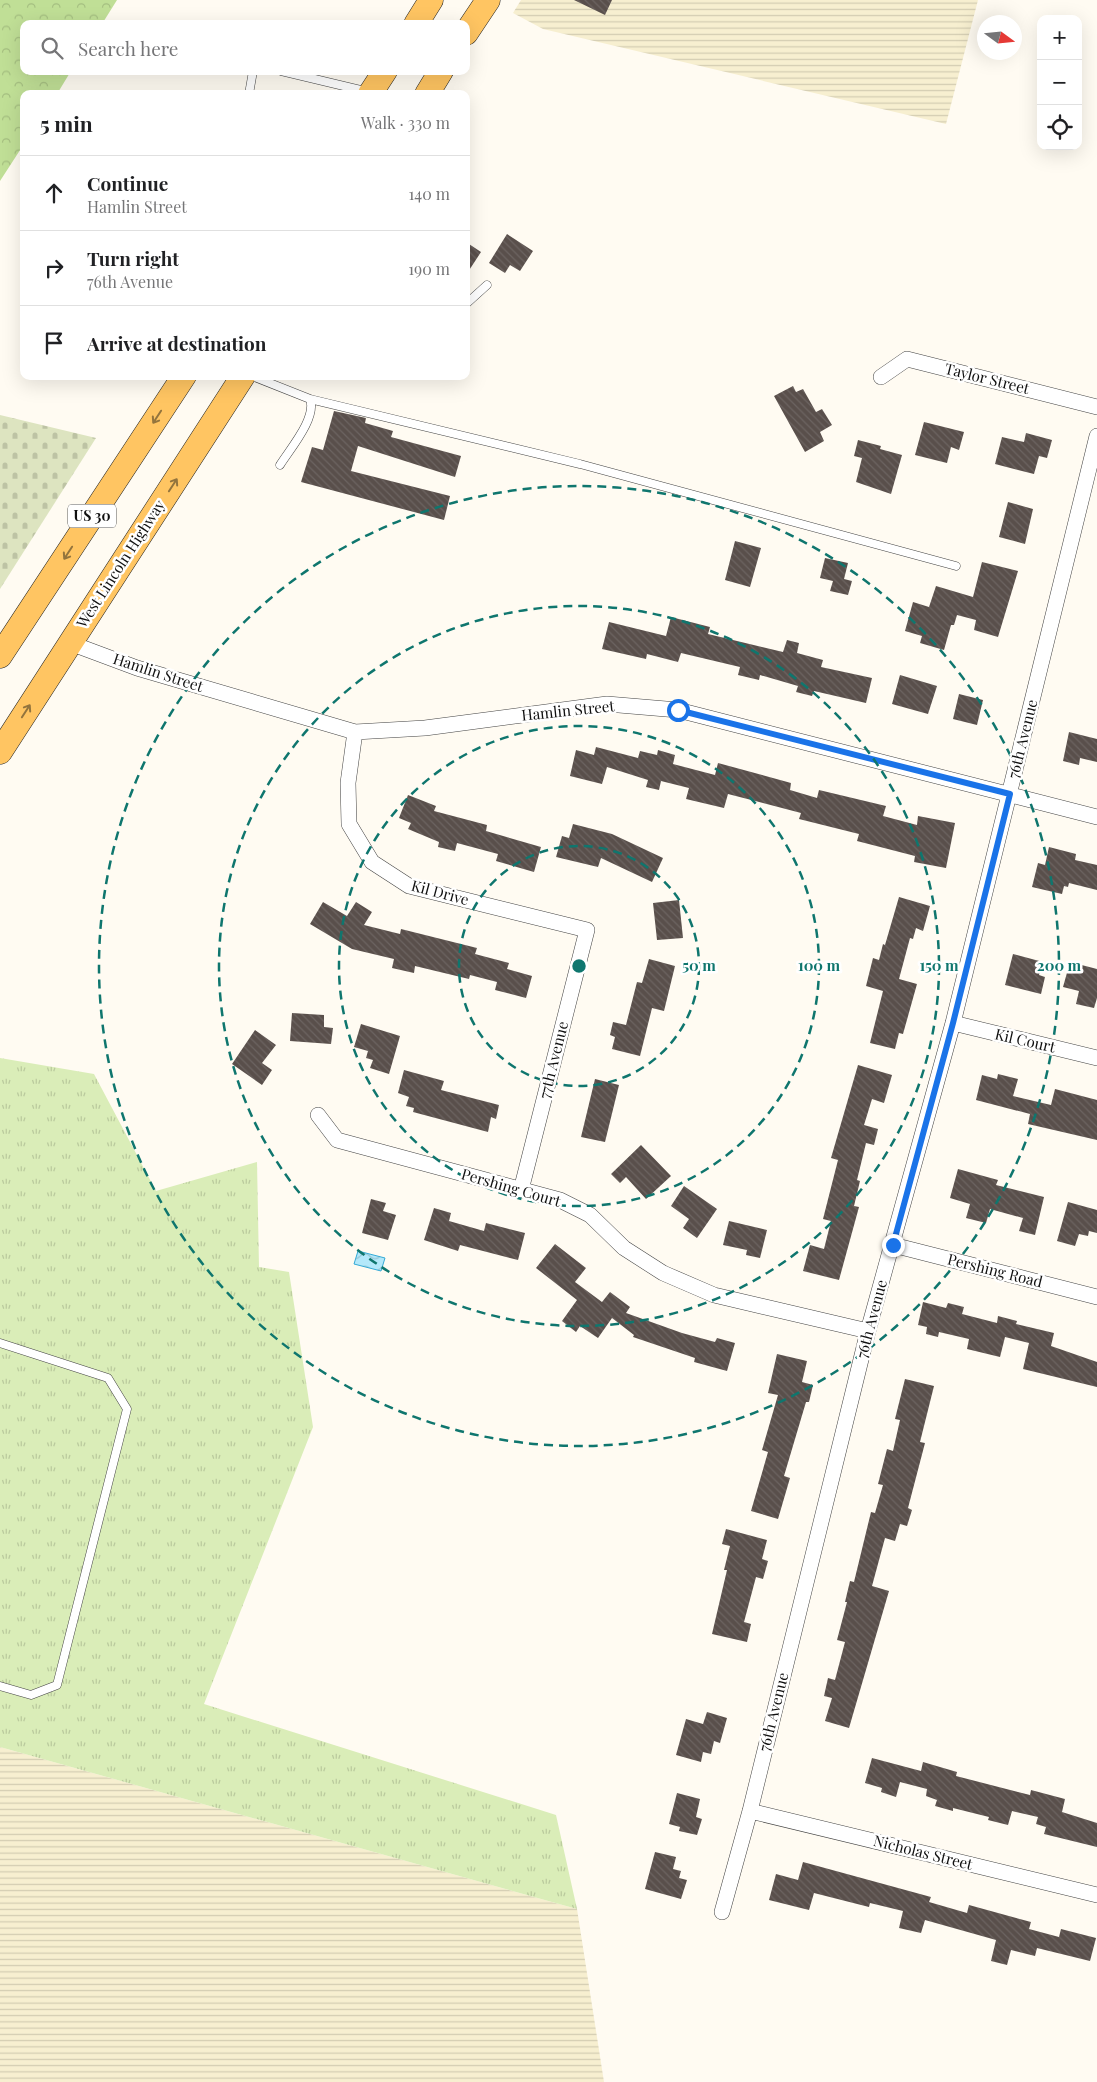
<!DOCTYPE html>
<meta charset="utf-8">
<style>
:root{--surface:#fff;--page:#f2f2f2;--text:#202124;--muted:#757577;--line:#e0e0e0}
body{margin:0;font-family:"Playfair Display",serif;background:var(--page);color:var(--text)}
.controls{position:absolute;right:15px;top:15px;display:grid;overflow:hidden;border-radius:10px;box-shadow:0 5px 20px #0002}
.controls button{width:45px;height:45px;display:grid;place-items:center;padding:0;border:0;border-bottom:1px solid var(--line);background:var(--surface);color:var(--text);font:25px sans-serif}
.compass{position:absolute;left:977px;top:15px;width:45px;height:45px;border-radius:50%;background:var(--surface);box-shadow:0 5px 20px #0002;rotate:105deg}
.stop{position:absolute;width:15px;height:15px;margin:-11px;border:4px solid #1a73e8;border-radius:50%;background:#fff}
.stop.end{background:#1a73e8;border-color:#fff;box-shadow:0 1px 5px #0008}
.list{margin:0;padding:0;list-style:none}
h2{display:flex;justify-content:space-between;align-items:center;height:65px;margin:0;padding:0 20px;font-size:21px}
h2 small{font-size:16px;font-weight:400;color:var(--muted)}
.list li{display:grid;grid-template-columns:32px 1fr auto;gap:15px;align-items:center;box-sizing:border-box;height:75px;padding:0 20px;border-top:1px solid var(--line)}
.list b{display:block;font-size:19px;white-space:nowrap}
.list p{margin:0;font-size:16px;white-space:nowrap;color:var(--muted)}
.list em{font-size:16px;font-style:normal;color:var(--muted)}
.icon{flex:none;width:28px;height:28px;fill:none;stroke:currentColor;stroke-width:2;stroke-linecap:round;stroke-linejoin:round}
.map{position:relative;flex:none;width:1097px;height:2082px;overflow:hidden}
.search{position:absolute;background:var(--surface);box-shadow:0 5px 20px #0002;left:20px;top:20px;width:450px;height:55px;display:flex;align-items:center;gap:12px;box-sizing:border-box;padding:0 18px;border-radius:10px;color:var(--muted);font-size:19px}
.panel{position:absolute;background:var(--surface);box-shadow:0 5px 20px #0002;left:20px;top:90px;width:450px;height:290px;border-radius:10px}
.map>svg:first-child{display:block}
</style>
<div class="map">
<svg width="1097" height="2082" viewBox="0 0 1097 2082">
<defs>
<pattern id="farmland-rules" width="6" height="5" patternUnits="userSpaceOnUse" patternTransform="scale(1.25)"><rect width="6" height="5" fill="#f7efd0"/><path d="M0 2.5h6" fill="none" stroke="#d3ccb2"/></pattern>
<pattern id="grass-tufts" width="24" height="20" patternUnits="userSpaceOnUse" patternTransform="scale(1.25)"><rect width="24" height="20" fill="#daedb8"/><path d="M3 7l-1-3M5 7V3M7 7l1-3M15 17l-1-3M17 17v-4M19 17l1-3" fill="none" stroke="#baca9d"/></pattern>
<pattern id="forest-crowns" width="20" height="18" patternUnits="userSpaceOnUse" patternTransform="scale(1.25)"><rect width="20" height="18" fill="#c0df96"/><path d="M2 6a3 3 0 1 1 6 0M12 15a3 3 0 1 1 6 0" fill="none" stroke="#a4be80"/></pattern>
<pattern id="cemetery-stones" width="16" height="16" patternUnits="userSpaceOnUse" patternTransform="scale(1.25)"><rect width="16" height="16" fill="#dde4c0"/><path d="M2 7V4a2 2 0 0 1 4 0v3zM10 15v-3a2 2 0 0 1 4 0v3z" fill="#bdc3a4"/></pattern>
<pattern id="water-waves" width="16" height="10" patternUnits="userSpaceOnUse" patternTransform="scale(1.25)"><rect width="16" height="10" fill="#b3e8fa"/><path d="M0 5q4-4 8 0t8 0" fill="none" stroke="#99c6d5"/></pattern>
<pattern id="building-back-hatch" width="6" height="6" patternUnits="userSpaceOnUse" patternTransform="scale(1.25)"><rect width="6" height="6" fill="#594f4b"/><path d="M-1 5l2 2M0 0l6 6M5-1l2 2" fill="none" stroke="#6c6461"/></pattern>
</defs>
<rect width="100%" height="100%" fill="#fffbf2"/>
<!-- farmland -->
<path fill="url(#farmland-rules)" d="M521,0h457l-32,124 -403,-95 -30,-16z
M0,1747l577,162 27,173h-604z"/>
<!-- grass -->
<path fill="url(#grass-tufts)" d="M0,1058l94,16 62,117 101,-29 2,105 30,5 24,155 -109,277 352,111 21,94 -577,-162z"/>
<!-- forest -->
<path fill="url(#forest-crowns)" d="M0,0h117l-15,24h-78v47h47l-14,23h-33v50l-24,37z"/>
<!-- cemetery -->
<path fill="url(#cemetery-stones)" d="M0,415l96,23 -96,151z"/>
<!-- water -->
<path fill="url(#water-waves)" stroke="#35aad6" d="M358,1251l27,7 -4,13 -27,-7z"/>
<!-- building -->
<path fill="url(#building-back-hatch)" d="M574,0h38l-7,15z
M507,234l26,17 -13,20 -10,-6 -5,8 -16,-10z
M466,242l15,10 -15,23z
M793,386l3,6 7,-3 13,23 6,-3 10,16 -12,7 4,9 -19,11 -31,-56z
M334,411l32,7 -1,5 28,8 -2,6 70,19 -6,21 -97,-31 -7,25 99,25 -6,24 -143,-38 11,-35 11,3z
M924,422l40,10 -5,18 -8,-3 -4,16 -32,-8z
M1026,433l26,7 -5,18 -8,-2 -5,18 -39,-10 7,-27 22,5z
M858,440l23,6 -1,3 22,6 -11,39 -35,-12 6,-24 -8,-2z
M1008,502l25,7 -8,35 -26,-7z
M735,541l26,7 -11,39 -25,-7z
M825,558l23,5 -4,16 8,2 -4,14 -18,-4 3,-10 -13,-3z
M982,562l36,9 -20,66 -24,-7 2,-10 -19,-5 -3,10h-3l-7,25 -24,-7 2,-7 -17,-5 8,-29 16,5 7,-21 37,11z
M671,617l39,10 -2,7 75,18 4,-12 12,3 -2,10 26,7 -2,7 51,11 -6,25 -52,-12 -2,5 -16,-4 2,-6 -38,-11 -1,5 -21,-5 2,-8 -59,-14 -3,9 -31,-8 -1,5 -44,-10 7,-27 57,14z
M900,675l37,11 -9,28 -36,-10z
M959,694l24,6 -6,25 -24,-6z
M1069,732l28,7v23l-17,-4 -1,7 -16,-4z
M596,747l42,11 2,-7 17,4 1,-5 17,5 -2,9 42,11 3,-12 73,20 -1,7 27,8 2,-8 67,16 -3,10 34,9 1,-9 37,7 -9,45 -32,-6 1,-6 -58,-15 2,-7 -60,-15 2,-6 -73,-19 -4,14 -38,-9 3,-11 -28,-7 -2,9 -13,-3 2,-7 -41,-13 -5,17 -32,-8 6,-26 18,5z
M408,795l28,11 -2,5 53,14 -1,6 55,16 -7,25 -38,-11 2,-7 -41,-11 -2,8 -17,-4 1,-5 -31,-13 3,-6 -12,-5z
M573,824l39,10 51,24 -11,24 -51,-24 -3,9 -42,-10 6,-21 7,2z
M1049,847l27,7 -1,6 22,5v25l-28,-7 -1,4 -4,-1 -2,8 -30,-7 6,-24 7,2z
M899,897l31,9 -7,25 -7,-3 -3,11 -3,-1 -11,41 18,5 -14,50 -4,-1 -4,16 -25,-6 13,-52 -17,-5 7,-28 6,2 4,-16 2,1z
M679,900l4,38 -26,2 -4,-37z
M323,902l24,14 9,-14 16,10 -8,13 36,9 1,-5 76,19 -2,6 34,9 -2,6 25,7 -6,22 -31,-8 2,-8 -27,-7 -1,4 -54,-13 -1,7 -22,-5 2,-9 -42,-10 -42,-25z
M1013,954l30,8 -4,13 6,2 -4,17 -36,-9z
M649,959l26,7 -11,45 -12,-3 -12,48 -28,-7 3,-12 -5,-2 3,-13 13,3 11,-43 5,1z
M1070,962l27,7v29l-3,10 -18,-4 3,-13 -16,-4z
M292,1013l32,2v12l9,1 -2,16 -41,-3z
M361,1024l39,12 -11,38 -19,-6 3,-8 -7,-2 2,-7 -14,-4z
M255,1030l21,15 -14,18 10,7 -10,15 -30,-21z
M858,1065l34,10 -8,28 -12,-4 -8,26 14,4 -4,16 -8,-2 -9,37 3,1 -6,25 5,1 -20,73 -36,-9 7,-26 14,4 7,-28 -8,-2 15,-59 -7,-2z
M404,1070l40,11 -3,9 58,15 -3,14 -5,-2 -3,15 -75,-20 1,-4 -8,-2 3,-9 -11,-4z
M998,1074l20,5 -5,17 38,9 4,-16 42,11v40l-69,-16 2,-10 -54,-14 6,-25 15,4z
M595,1079l24,6 -14,57 -24,-5z
M641,1145l30,31 -25,23 -20,-22 -6,6 -9,-9z
M958,1169l40,11 -2,5 48,12 -9,38 -16,-4 4,-13 -33,-9 -4,14 -20,-5 4,-14 -20,-6z
M684,1186l33,23 -20,29 -14,-10 6,-9 -18,-13z
M371,1199l15,4 -3,8 13,4 -8,25 -26,-7z
M1068,1202l29,8v23l-8,-2 -1,5 -9,-2 -4,12 -18,-5z
M434,1208l17,5 -2,8 35,10 2,-8 39,10 -7,27 -58,-15 -2,6 -34,-11z
M729,1221l38,9 -7,28 -14,-3 1,-5 -24,-5z
M555,1244l31,24 -11,14 27,20 8,-10 20,15 -4,6 56,20 33,9 2,-4 18,5 -8,28 -33,-9 1,-4 -62,-21 1,-2 -22,-17 -14,20 -18,-12 -4,6 -14,-11 15,-21 -41,-32z
M923,1302l23,6 2,-5 16,4 -2,7 35,9 1,-7 19,5 -1,3 38,9 -3,13 46,16v25l-74,-18 6,-26 -24,-6 -5,20 -33,-8 2,-10 -30,-7 -1,5 -12,-3 1,-7 -9,-2z
M777,1354l30,7 -5,21 11,3 -4,17h-3l-22,74 6,2 -12,41 -27,-8 17,-59 -6,-2 16,-55 -10,-2z
M905,1379l29,7 -14,56 5,1 -17,65 4,2 -5,16 -7,-2 -5,17 -10,-3 -13,48 17,5 -40,137 -24,-7 7,-23 -8,-2 4,-18 7,2 10,-38 -8,-2 10,-38h-2l5,-21 4,1 17,-70 4,1 8,-28 -5,-1 9,-35 6,2 7,-31 -5,-1z
M726,1529l41,11 -5,19 6,2 -5,18 -7,-2 -12,45 7,2 -4,18 -35,-8 15,-64h-3l6,-24 -8,-2z
M707,1712l20,6 -7,25 -6,-2 -3,13 -8,-2 -2,10 -25,-7 10,-36 17,5z
M872,1758l49,13 2,-9 34,10 -1,4 74,19 1,-5 34,9 -3,13 35,11v24l-53,-13 2,-7 -10,-3 2,-7 -26,-6 -4,14 -20,-5 1,-3 -36,-9v3l-18,-5 2,-6 -11,-4 1,-7 -27,-7 -4,15 -15,-5 1,-4 -17,-5z
M677,1793l23,6 -4,18 6,2 -5,16 -18,-4 1,-4 -11,-3z
M655,1852l21,5 -3,12 8,2 -2,7 8,2 -6,19 -36,-10z
M803,1862l128,35 -2,5 38,11 2,-8 62,17 -2,7 30,8 2,-8 35,9 -6,23 -53,-13 -2,8 -24,-6 -4,15 -16,-4 5,-21 -71,-20 -4,13 -22,-5 4,-17 -33,-8 -1,4 -55,-14 -5,17 -40,-10 7,-26 22,6z"/>
<g fill="none" stroke-linecap="round" stroke-linejoin="round">
<!-- lane casing -->
<g stroke="#434343" stroke-width="9">
<path id="lane" d="M281,71l88,21
M249,94l4,-23
M466,304l21,-19
M252,376l58,23c7,19 -20,50 -30,66
M310,399l270,65 376,102
M0,1343l108,35 19,31 -70,276 -26,10 -31,-9"/>
</g>
<!-- street casing -->
<g stroke="#434343" stroke-width="16">
<path id="street" d="M881,377l26,-18 190,48
M70,643l67,25 218,64 70,-4 182,-24 71,6 419,107
M355,732l-7,51 1,41 23,38 37,24 178,44 -66,260
M953,1023l144,35
M318,1115l19,25 223,60 30,15 34,33 39,25 51,22 154,36
M893,1245l204,52
M750,1811l347,84
M722,1912l28,-101 118,-480 85,-308 144,-587"/>
</g>
<!-- primary casing -->
<g stroke="#212121" stroke-width="25">
<path id="primary" d="M416,24l15,-24
M466,33l22,-33
M370,94l15,-23
M427,94l14,-23
M0,656l184,-280
M0,752l243,-376"/>
</g>
<!-- lane -->
<use href="#lane" stroke="#fff" stroke-width="8"/>
<!-- street -->
<use href="#street" stroke="#fff" stroke-width="15"/>
<!-- primary -->
<use href="#primary" stroke="#ffc562" stroke-width="24"/>
</g>
<!-- one-way arrows -->
<defs><path id="oneway-shaft" d="M-6 0H5M1.5-3L5.5 0L1.5 3" fill="none" stroke-width="1.6" stroke-linecap="round" stroke-linejoin="round" transform="scale(1.25)"/></defs>
<g stroke="#93743d">
<use href="#oneway-shaft" transform="translate(157 417) rotate(123)"/>
<use href="#oneway-shaft" transform="translate(173 485) rotate(-57)"/>
<use href="#oneway-shaft" transform="translate(68 553) rotate(123)"/>
<use href="#oneway-shaft" transform="translate(26 711) rotate(-57)"/>
</g>
<g fill="none" stroke-linecap="round" stroke-linejoin="round">
<!-- route -->
<path stroke="#1a73e8" stroke-width="6" d="M678,710l332,84 -57,229 -60,222"/>
</g>
<!-- distance rings -->
<g fill="none" stroke="#0f766e" stroke-width="2.5" stroke-dasharray="9 6">
<circle cx="579" cy="966" r="120"/>
<circle cx="579" cy="966" r="240"/>
<circle cx="579" cy="966" r="360"/>
<circle cx="579" cy="966" r="480"/>
</g>
<g text-anchor="middle" stroke-width="5" stroke-linejoin="round" paint-order="stroke">
<!-- shield labels -->
<rect fill="#fff" stroke="#585858" stroke-width="1" x="68" y="504.5" width="48" height="23" rx="4"/>
<g font-size="14" font-weight="bold" fill="#101010">
<text x="92" y="521">US 30</text>
</g>
<!-- street labels -->
<g font-size="15" fill="#101010" stroke="#fff">
<text transform="translate(987 379) rotate(14)" y="5">Taylor Street</text>
<text transform="translate(121 564) rotate(-57)" y="5">West Lincoln Highway</text>
<text transform="translate(158 673) rotate(18)" y="5">Hamlin Street</text>
<text transform="translate(568 711) rotate(-6)" y="5">Hamlin Street</text>
<text transform="translate(1023 739) rotate(-76)" y="5">76th Avenue</text>
<text transform="translate(440 893) rotate(15)" y="5">Kil Drive</text>
<text transform="translate(1025 1041) rotate(13)" y="5">Kil Court</text>
<text transform="translate(554 1060) rotate(-76)" y="5">77th Avenue</text>
<text transform="translate(511 1188) rotate(16)" y="5">Pershing Court</text>
<text transform="translate(995 1271) rotate(14)" y="5">Pershing Road</text>
<text transform="translate(872 1319) rotate(-75)" y="5">76th Avenue</text>
<text transform="translate(774 1712) rotate(-76)" y="5">76th Avenue</text>
<text transform="translate(923 1853) rotate(14)" y="5">Nicholas Street</text>
</g>
</g>
<circle cx="579" cy="966" r="8" fill="#0f766e" stroke="#fff" stroke-width="2.5"/>
<g font-size="15" text-anchor="middle" font-weight="bold" fill="#0f766e" stroke="#fff" stroke-width="5" stroke-linejoin="round" paint-order="stroke">
<text x="699" y="971">50 m</text>
<text x="819" y="971">100 m</text>
<text x="939" y="971">150 m</text>
<text x="1059" y="971">200 m</text>
</g>
</svg>
<div class="controls">
<button>+</button>
<button>−</button>
<button><svg class="icon" aria-label="locate" viewBox="0 0 24 24"><circle cx="12" cy="12" r="6"/><path d="M12 2v4M12 18v4M2 12h4M18 12h4"/></svg></button>
</div>
<svg class="compass" viewBox="-18 -18 36 36"><path d="M0-13l5 13h-10z" fill="#e53935"/><path d="M0 13l5-13h-10z" fill="#757577"/></svg>
<div class="stop" style="left:678px;top:710px"></div>
<div class="stop end" style="left:893px;top:1245px"></div>
<div class="search"><svg class="icon" aria-label="search" viewBox="0 0 24 24"><circle cx="10" cy="10" r="6"/><path d="M15 15l6 6"/></svg>Search here</div>
<section class="panel">
<h2>5 min<small>Walk · 330 m</small></h2>
<ul class="list">
<li><svg class="icon" aria-label="ahead" viewBox="0 0 24 24"><path d="M12 20V5M6 11l6-6 6 6"/></svg><div><b>Continue</b><p>Hamlin Street</p></div><em>140 m</em></li>
<li><svg class="icon" aria-label="right" viewBox="0 0 24 24"><path d="M7 20v-9h11M14 6l5 5-5 5"/></svg><div><b>Turn right</b><p>76th Avenue</p></div><em>190 m</em></li>
<li><svg class="icon" aria-label="arrive" viewBox="0 0 24 24"><path d="M6 21V4h12l-3 4 3 4H6"/></svg><div><b>Arrive at destination</b></div></li>
</ul>
</section>
</div>
